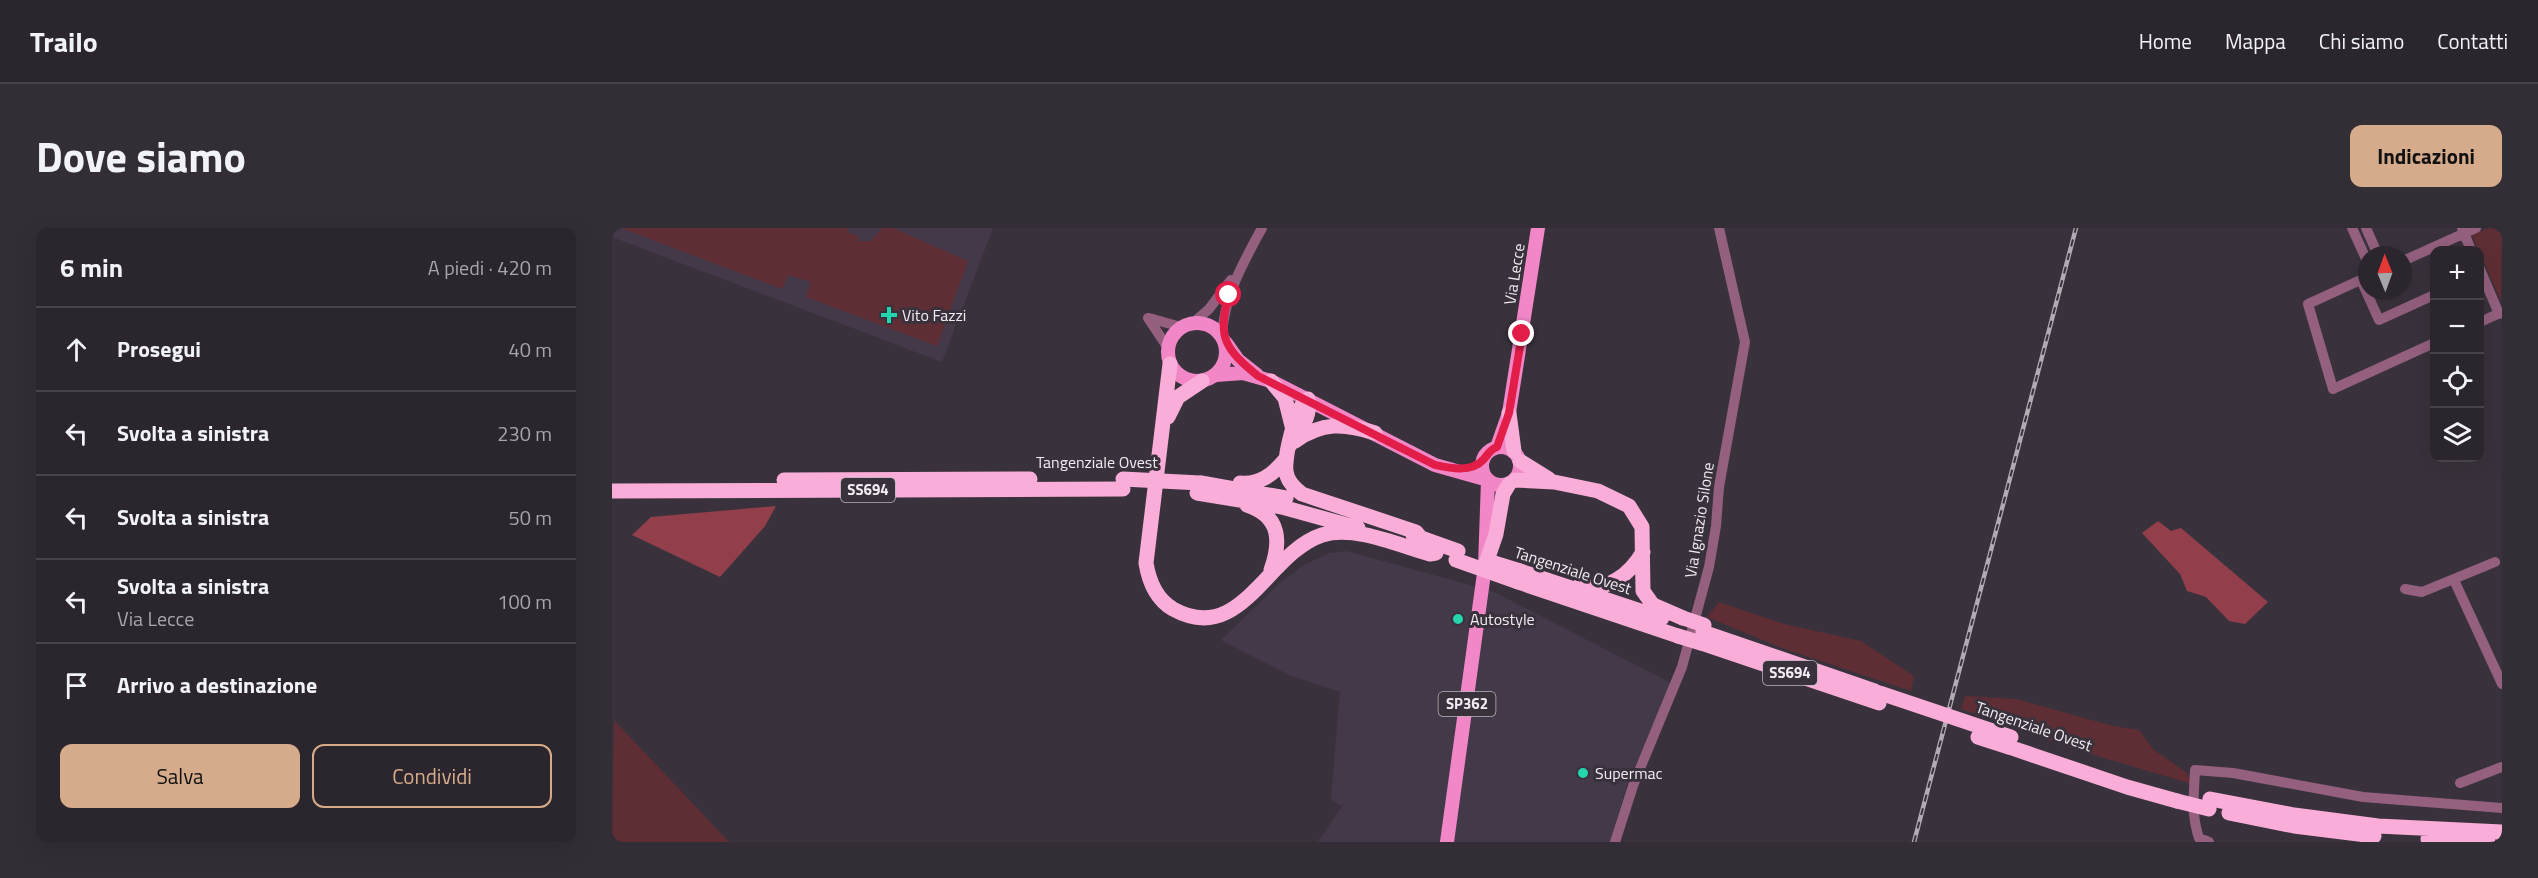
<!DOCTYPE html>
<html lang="it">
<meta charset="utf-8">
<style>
:root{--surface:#2b262d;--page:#332e35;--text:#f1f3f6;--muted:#a6a5aa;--line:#474349;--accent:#d6ab8b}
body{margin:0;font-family:"Titillium Web",sans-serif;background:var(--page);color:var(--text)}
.controls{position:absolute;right:18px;top:18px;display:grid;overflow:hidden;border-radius:12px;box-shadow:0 6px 24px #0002}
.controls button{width:54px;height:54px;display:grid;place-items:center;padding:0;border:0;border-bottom:2px solid var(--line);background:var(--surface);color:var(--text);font:30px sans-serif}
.compass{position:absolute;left:1746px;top:18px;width:54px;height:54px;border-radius:50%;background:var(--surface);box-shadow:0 6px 24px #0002;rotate:359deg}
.stop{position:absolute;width:18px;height:18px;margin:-14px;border:4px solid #e11d48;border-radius:50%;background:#fff}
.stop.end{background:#e11d48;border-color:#fff;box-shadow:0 2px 6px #0008}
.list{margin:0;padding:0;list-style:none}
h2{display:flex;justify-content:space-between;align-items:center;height:78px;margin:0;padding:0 24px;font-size:26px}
h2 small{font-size:20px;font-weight:400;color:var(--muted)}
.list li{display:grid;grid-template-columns:39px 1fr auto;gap:18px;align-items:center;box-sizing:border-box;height:84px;padding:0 24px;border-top:2px solid var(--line)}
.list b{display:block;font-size:22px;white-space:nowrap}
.list p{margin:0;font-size:20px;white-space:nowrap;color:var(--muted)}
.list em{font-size:20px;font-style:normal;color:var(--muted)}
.actions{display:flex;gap:12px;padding:18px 24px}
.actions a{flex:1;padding:14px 0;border:2px solid var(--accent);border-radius:12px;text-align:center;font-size:21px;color:var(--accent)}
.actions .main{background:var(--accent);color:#111}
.icon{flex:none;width:33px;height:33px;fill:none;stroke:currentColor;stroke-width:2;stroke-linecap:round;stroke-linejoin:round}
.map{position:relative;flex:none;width:1890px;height:614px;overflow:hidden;border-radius:12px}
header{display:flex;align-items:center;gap:36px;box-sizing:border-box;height:84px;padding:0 30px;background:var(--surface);border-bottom:2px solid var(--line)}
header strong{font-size:28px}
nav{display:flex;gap:33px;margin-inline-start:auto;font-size:21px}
.intro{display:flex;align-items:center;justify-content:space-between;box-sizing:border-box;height:144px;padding:0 36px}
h1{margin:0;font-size:42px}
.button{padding:15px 27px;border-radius:12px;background:var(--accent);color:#111;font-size:21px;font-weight:700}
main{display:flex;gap:36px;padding:0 36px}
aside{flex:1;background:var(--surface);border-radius:12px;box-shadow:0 6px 24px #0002}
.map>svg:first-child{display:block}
</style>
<header>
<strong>Trailo</strong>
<nav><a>Home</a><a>Mappa</a><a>Chi siamo</a><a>Contatti</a></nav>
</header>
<div class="intro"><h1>Dove siamo</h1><a class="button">Indicazioni</a></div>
<main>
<aside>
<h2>6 min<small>A piedi · 420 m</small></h2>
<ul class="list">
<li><svg class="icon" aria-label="ahead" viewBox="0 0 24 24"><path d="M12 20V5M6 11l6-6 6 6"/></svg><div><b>Prosegui</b></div><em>40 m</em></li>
<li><svg class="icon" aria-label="left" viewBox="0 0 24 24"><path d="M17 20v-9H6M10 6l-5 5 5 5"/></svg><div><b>Svolta a sinistra</b></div><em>230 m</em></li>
<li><svg class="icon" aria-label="left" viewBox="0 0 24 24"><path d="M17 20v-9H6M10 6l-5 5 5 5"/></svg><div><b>Svolta a sinistra</b></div><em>50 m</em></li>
<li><svg class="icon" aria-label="left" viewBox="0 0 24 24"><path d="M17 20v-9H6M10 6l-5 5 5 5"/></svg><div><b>Svolta a sinistra</b><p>Via Lecce</p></div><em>100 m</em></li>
<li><svg class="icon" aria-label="arrive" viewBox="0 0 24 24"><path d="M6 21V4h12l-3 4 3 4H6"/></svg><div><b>Arrivo a destinazione</b></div></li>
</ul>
<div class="actions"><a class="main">Salva</a><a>Condividi</a></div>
</aside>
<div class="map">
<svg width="1890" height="614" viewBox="0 0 1890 614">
<rect width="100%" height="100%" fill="#39323c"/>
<!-- built -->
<path fill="#443949" d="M0,0h381l-51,134 -330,-125z
M734,323l146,40 179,92 -42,96 -19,63h-292l24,-36 -11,-6 9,-108 -51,-17 -68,-35 59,-57 22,-17 27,-13z"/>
<!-- green -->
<path fill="#5f2e34" d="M9,0h228l-2,4 11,4 -1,5h14l11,-13h11l75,33 -31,85 -131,-49 5,-15 -23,-7 -6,14z
M1877,0h13l-1,73 -29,-66z
M1107,374l65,22 77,17 53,35 -3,15 -129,-43 -75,-31z
M1353,468l51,3 97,27 26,4 15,20 33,23 5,11 -118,-35 -113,-40z
M2,492l115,122h-117z"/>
<!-- forest -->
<path fill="#933f4b" d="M164,278l-11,20 -45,51 -88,-42 19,-18z
M1546,293l13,10 10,-3 87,74 -23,22 -16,-3 -23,-24 -19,-6 -7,-17 -38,-41z"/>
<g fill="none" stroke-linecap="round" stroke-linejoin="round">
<!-- minor -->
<path stroke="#94607e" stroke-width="10" d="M1740,0l15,33
M1754,0l12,27
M1850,0l9,22
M1791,33l73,-33
M1868,41l19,45
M1755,49l-59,27 25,85 101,-46
M1749,52l18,40 55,-25
M536,90l20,30
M537,90l32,9
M1868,94l22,-10
M581,95l16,-14 22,-29
M610,108c2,-40 21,-73 40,-108
M1842,352l48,104
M1793,361l17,3 73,-30
M1848,555l42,-16
M1003,614l19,-59 48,-116 27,-100 7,-41 3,-39 26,-145 -26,-114
M1597,614l-10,-4c-8,-23 -5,-44 -4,-68l38,3 130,24 139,11"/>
<!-- major -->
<path stroke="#f187c6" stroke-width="14" d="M556 124a29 29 0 1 1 58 0a29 29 0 1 1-58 0Z
M614,115l12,17 19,15
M604,147l27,-2 28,8 164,84 53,15 -3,86 -38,276
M870 238a19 19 0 1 1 38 0a19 19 0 1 1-38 0Z
M885,219l12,-34 29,-185"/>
<!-- highway -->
<path stroke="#faadd8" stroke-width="15" d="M558,136l-24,199c3,19 10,36 27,46 68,38 94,-56 149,-74 33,-10 76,10 108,19l6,-1
M659,153l14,17 7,28
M897,185l5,38
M556,189l10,-20 24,-16
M683,213c27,-19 49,-18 80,-8
M678,217c9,-12 22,-30 18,-46 -12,5 -24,58 -22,72 1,10 8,17 16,23l114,38 5,6
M908,233l29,18
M172,252l246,-1
M903,252l39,2 44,9 31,15 13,21 1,64 10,14 30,13
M589,255l85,15
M628,255c20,2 33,-9 45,-23
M0,263l511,-2
M585,265l85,14 76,21
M635,277c34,11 34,37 24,65
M801,307l45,16
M873,338l11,-32 7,-40 6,-10
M908,343l142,47
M906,354l160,54
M968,357c27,8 50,-11 63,-33
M1091,404l172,59
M1089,415l178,60
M1397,519l118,40 50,14
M1598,571l84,16 84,11 124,6
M1617,585l65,13 80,10
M1816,611l60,3"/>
<!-- rail casing -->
<g stroke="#b1acb4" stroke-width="4.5">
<path id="rail" d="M1302,614l162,-614"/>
</g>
<!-- rail -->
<use href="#rail" stroke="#39323c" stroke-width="2" stroke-dasharray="7" stroke-linecap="butt"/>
<!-- highway-bridge -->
<path stroke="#faadd8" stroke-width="15" d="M511,251l77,4
M844,332l62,22
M882,335l26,8
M1071,390l21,7
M1066,408l23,7
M1268,465l131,44
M1366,509l31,10
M1565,573l32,8"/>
</g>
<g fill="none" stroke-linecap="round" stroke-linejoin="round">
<!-- route -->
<path stroke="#e11d48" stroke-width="8" d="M617,67c-13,42 -3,55 29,81l177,89c14,3 36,8 48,-5 5,-5 6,-10 14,-13l12,-34 13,-79"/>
</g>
<!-- markers -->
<g fill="#25d5ae" stroke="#39323c" stroke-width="2">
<path d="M274 78h6v6h6v6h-6v6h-6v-6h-6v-6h6z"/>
<circle cx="846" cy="391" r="6"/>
<circle cx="971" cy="545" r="6"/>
</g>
<g text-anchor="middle" stroke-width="6" stroke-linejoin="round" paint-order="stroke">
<!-- shield labels -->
<g fill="#39323c" stroke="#b9b4bb" stroke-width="1.5">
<rect x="229" y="250" width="54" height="24" rx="4.5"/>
<rect x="1151" y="433" width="54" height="24" rx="4.5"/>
<rect x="826.5" y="464" width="57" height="24" rx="4.5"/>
</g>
<g font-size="15" font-weight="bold" fill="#f0ecf2">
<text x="256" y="267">SS694</text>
<text x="1178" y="450">SS694</text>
<text x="855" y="481">SP362</text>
</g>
<!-- street labels -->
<g font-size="16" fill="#f0ecf2" stroke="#39323c">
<text transform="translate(902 46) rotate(-81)" y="6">Via Lecce</text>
<text x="485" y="240">Tangenziale Ovest</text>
<text transform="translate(1087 292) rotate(-81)" y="6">Via Ignazio Silone</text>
<text transform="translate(961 342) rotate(18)" y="6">Tangenziale Ovest</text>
<text transform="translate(1422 498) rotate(19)" y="6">Tangenziale Ovest</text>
</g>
<!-- poi labels -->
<g font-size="16" fill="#f0ecf2" stroke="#39323c" text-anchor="start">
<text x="290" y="93">Vito Fazzi</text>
<text x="858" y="397">Autostyle</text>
<text x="983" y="551">Supermac</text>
</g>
</g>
</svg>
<div class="controls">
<button>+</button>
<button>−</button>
<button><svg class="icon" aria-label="locate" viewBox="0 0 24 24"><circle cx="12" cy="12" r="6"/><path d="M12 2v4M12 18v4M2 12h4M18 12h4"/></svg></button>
<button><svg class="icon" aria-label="layers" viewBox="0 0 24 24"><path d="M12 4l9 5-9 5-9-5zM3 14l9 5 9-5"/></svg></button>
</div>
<svg class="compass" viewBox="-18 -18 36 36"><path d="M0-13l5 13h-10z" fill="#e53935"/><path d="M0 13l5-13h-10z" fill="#a6a5aa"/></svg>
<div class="stop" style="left:617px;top:67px"></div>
<div class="stop end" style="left:910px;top:106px"></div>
</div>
</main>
